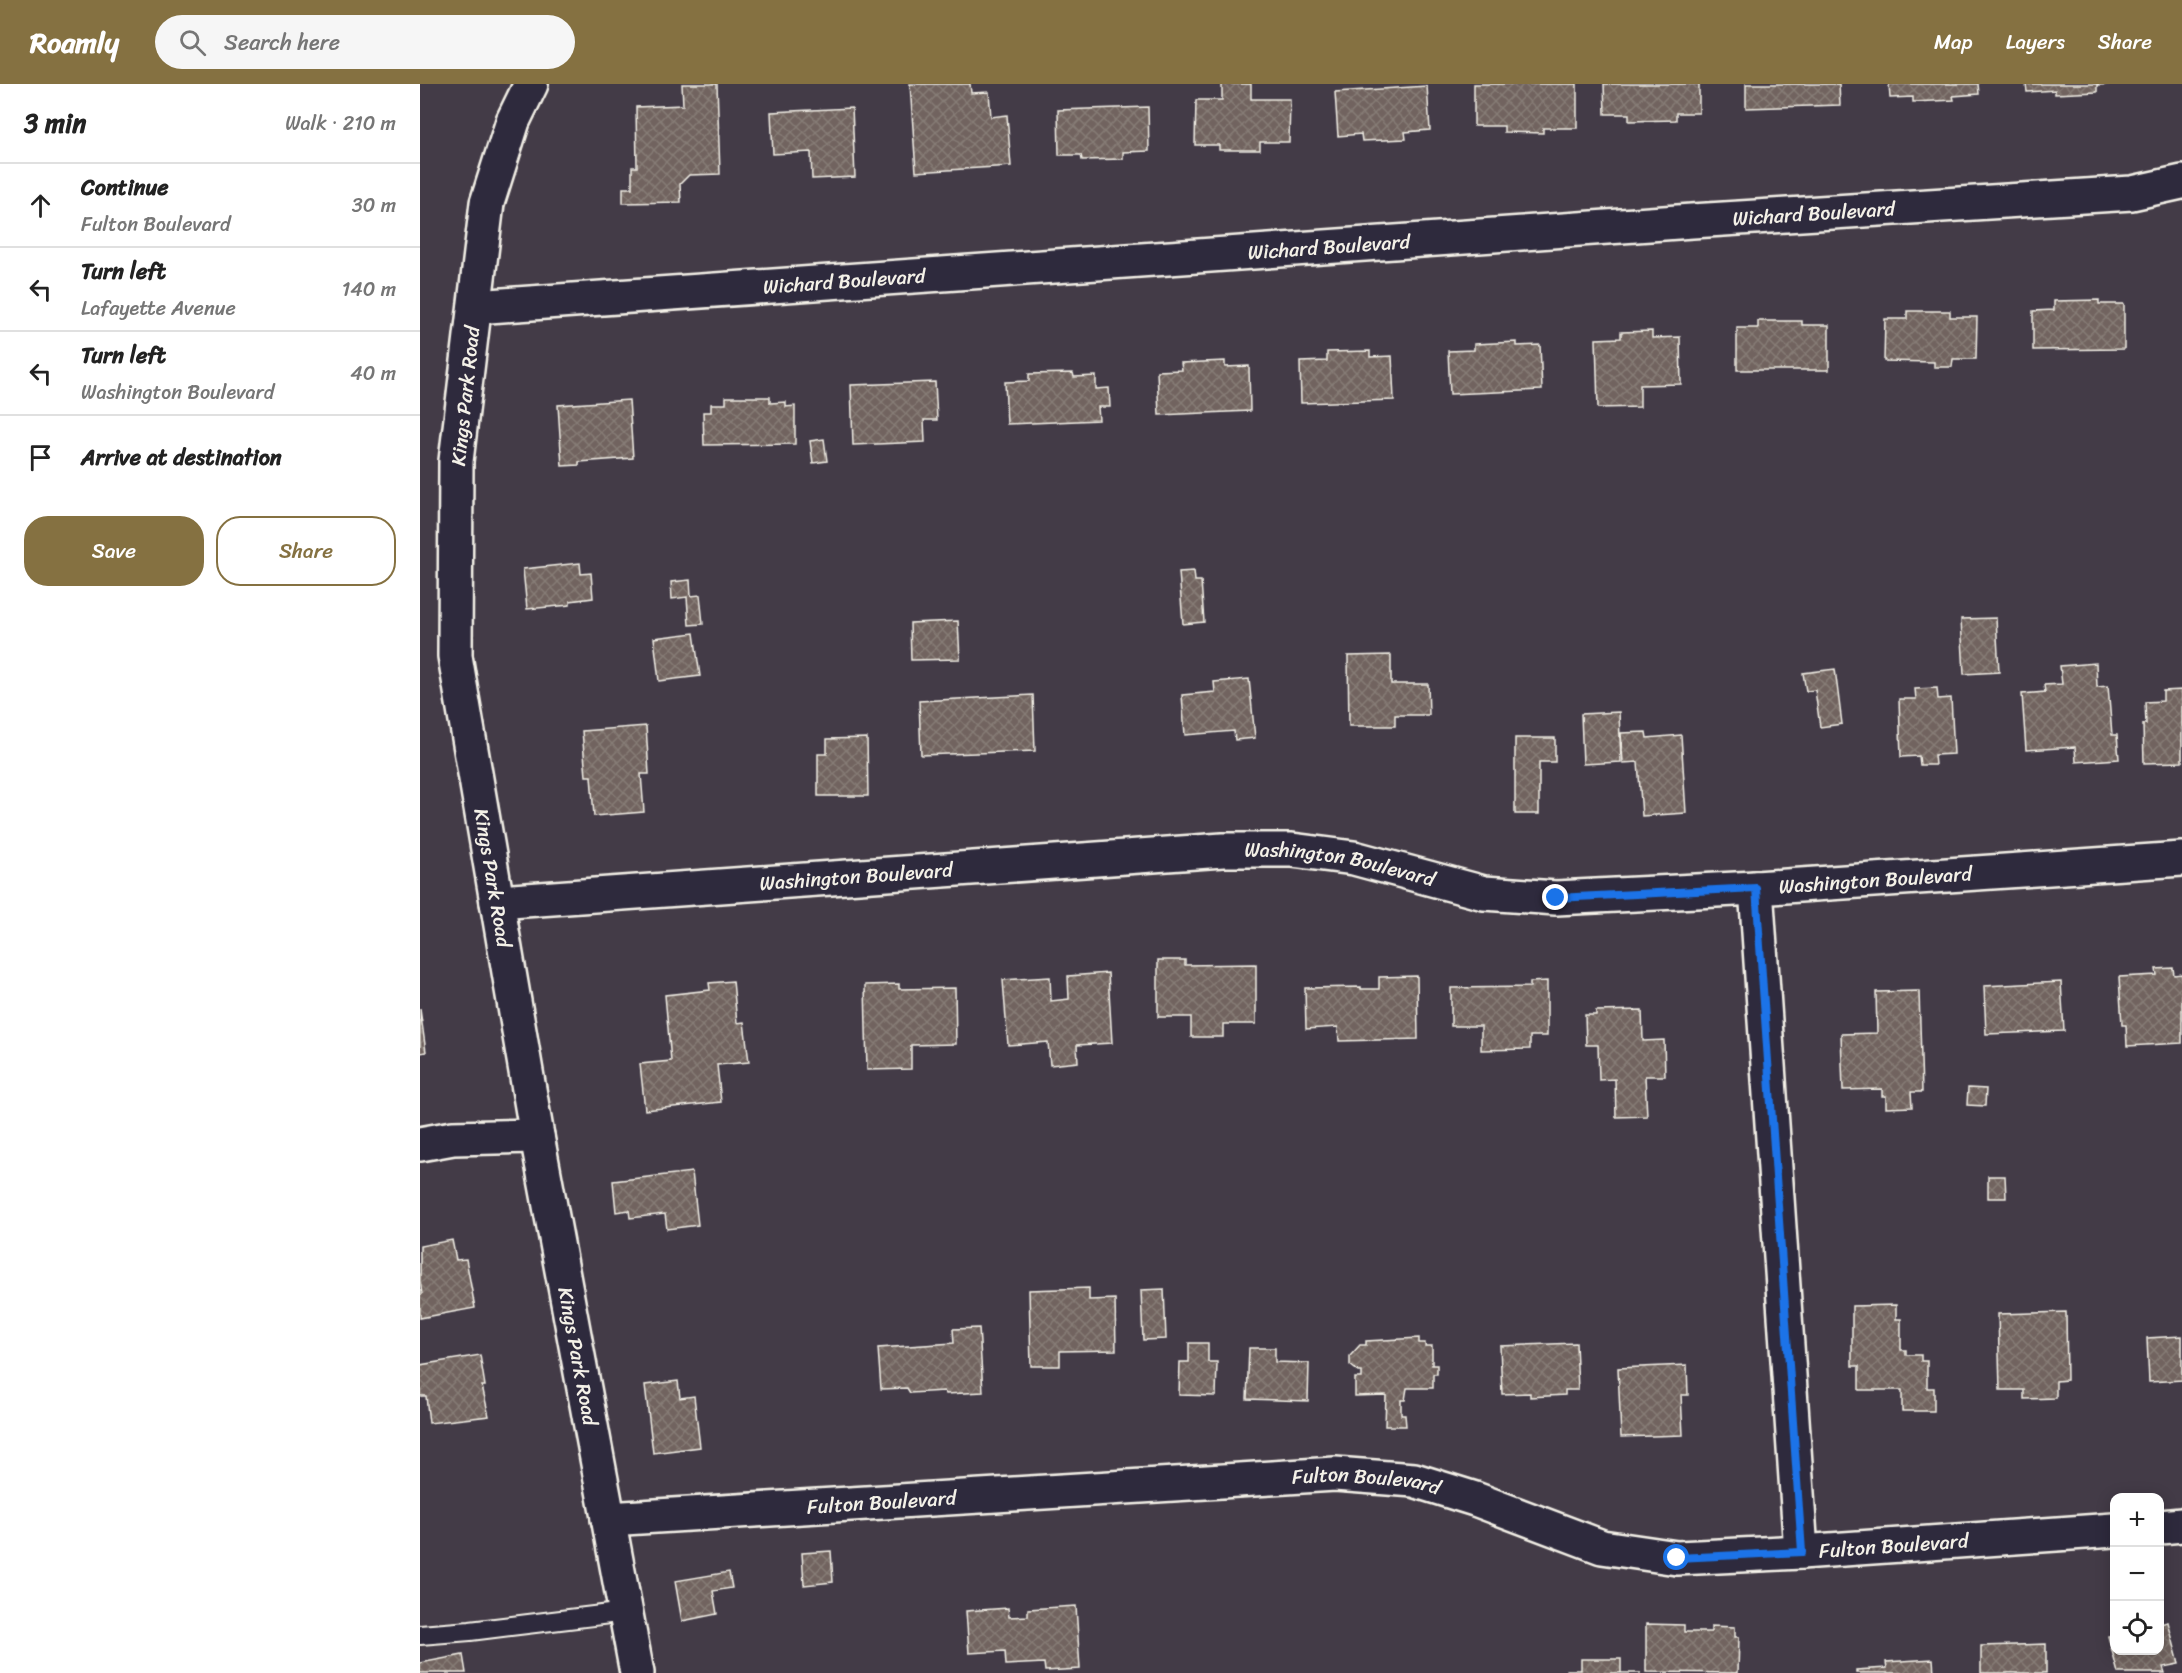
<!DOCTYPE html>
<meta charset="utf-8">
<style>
:root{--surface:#fff;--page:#f6f6f6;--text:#222;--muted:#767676;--line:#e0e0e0;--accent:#857141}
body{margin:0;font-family:Sriracha,sans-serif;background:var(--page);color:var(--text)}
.controls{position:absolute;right:18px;bottom:18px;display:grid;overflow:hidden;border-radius:12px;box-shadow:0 3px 15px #0003}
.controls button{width:54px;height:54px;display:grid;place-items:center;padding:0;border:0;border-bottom:2px solid var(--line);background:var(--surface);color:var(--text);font:30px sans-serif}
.stop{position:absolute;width:18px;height:18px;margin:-14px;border:4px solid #1a73e8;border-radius:50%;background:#fff}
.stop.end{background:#1a73e8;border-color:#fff;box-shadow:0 2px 6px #0008}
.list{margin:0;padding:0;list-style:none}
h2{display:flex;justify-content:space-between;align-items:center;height:78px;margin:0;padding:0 24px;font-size:26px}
h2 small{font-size:20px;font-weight:400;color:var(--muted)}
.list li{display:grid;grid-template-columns:39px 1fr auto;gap:18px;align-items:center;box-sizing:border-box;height:84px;padding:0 24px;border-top:2px solid var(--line)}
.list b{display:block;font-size:22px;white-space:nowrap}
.list p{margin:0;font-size:20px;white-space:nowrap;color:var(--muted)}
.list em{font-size:20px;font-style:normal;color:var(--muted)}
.actions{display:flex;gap:12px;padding:18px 24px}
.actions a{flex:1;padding:14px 0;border:2px solid var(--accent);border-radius:24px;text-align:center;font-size:21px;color:var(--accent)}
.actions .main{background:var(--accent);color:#fff}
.icon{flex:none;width:33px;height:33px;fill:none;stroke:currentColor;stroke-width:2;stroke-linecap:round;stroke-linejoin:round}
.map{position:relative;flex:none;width:1762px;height:1589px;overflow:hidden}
header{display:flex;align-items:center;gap:36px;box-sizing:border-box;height:84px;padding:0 30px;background:var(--accent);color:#fff}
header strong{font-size:28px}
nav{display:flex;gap:33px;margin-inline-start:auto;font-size:21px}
.search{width:420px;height:54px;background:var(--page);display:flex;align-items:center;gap:15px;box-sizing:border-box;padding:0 21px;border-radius:33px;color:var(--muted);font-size:22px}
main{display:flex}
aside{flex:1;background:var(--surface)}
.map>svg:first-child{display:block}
</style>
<header>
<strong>Roamly</strong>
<div class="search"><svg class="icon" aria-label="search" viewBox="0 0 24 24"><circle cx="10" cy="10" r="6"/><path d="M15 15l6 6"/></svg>Search here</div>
<nav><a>Map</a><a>Layers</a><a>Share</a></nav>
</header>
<main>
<aside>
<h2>3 min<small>Walk · 210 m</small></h2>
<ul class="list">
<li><svg class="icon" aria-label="ahead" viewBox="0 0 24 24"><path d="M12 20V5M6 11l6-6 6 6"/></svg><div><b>Continue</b><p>Fulton Boulevard</p></div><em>30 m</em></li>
<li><svg class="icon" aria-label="left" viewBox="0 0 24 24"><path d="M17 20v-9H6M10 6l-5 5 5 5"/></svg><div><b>Turn left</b><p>Lafayette Avenue</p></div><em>140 m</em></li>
<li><svg class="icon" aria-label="left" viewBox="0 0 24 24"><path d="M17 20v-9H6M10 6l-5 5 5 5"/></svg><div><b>Turn left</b><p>Washington Boulevard</p></div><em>40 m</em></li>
<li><svg class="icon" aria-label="arrive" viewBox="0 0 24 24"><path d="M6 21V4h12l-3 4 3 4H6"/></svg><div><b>Arrive at destination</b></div></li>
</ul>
<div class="actions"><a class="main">Save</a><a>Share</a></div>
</aside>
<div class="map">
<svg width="1762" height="1589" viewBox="0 0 1762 1589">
<defs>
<pattern id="building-cross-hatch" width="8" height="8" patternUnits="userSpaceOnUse" patternTransform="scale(1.5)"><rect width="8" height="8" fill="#71645f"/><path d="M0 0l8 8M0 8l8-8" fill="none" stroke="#867b76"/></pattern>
</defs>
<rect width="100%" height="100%" fill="#433b47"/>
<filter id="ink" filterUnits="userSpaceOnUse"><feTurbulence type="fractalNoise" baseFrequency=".0167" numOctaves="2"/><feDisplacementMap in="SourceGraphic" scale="12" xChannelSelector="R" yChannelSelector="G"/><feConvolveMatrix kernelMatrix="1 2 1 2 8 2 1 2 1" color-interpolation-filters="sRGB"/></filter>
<g filter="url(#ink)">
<!-- building -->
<path fill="url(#building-cross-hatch)" stroke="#f4f1e8" stroke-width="1.5" d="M262,0h35l3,90 -31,1 -9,9 1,18 -58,1v-15h9v-21h5l-1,-60 47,-2z
M490,0h60l1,9 18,-1 2,25 16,-2 4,51 -95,6z
M802,0h29v15h39l-1,43h-29v8h-41v-5h-24l1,-45h26z
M1054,0h103v44h-34v5l-39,-1v-6h-30z
M1184,0h95v29h-23v7l-47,1v-7h-24z
M1326,0h93l1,21 -94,3z
M1469,0h89l1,10 -26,2 1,4 -41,2v-5l-23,1z
M1606,0h89l-18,1v7l-42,2v-4l-28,2z
M1007,2l3,44 -25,2 1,7 -44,2 -1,-7 -23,2 -3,-44z
M728,23l1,44 -26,1v7l-41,1 -1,-5h-22l-1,-45z
M432,24l3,69 -43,2 -1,-27 -38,2 -2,-42z
M1679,216v4h25v45l-91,1v-39l21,-1v-9z
M1487,227h43v6h27l-1,42h-23l-1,8h-18v-5l-50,-1 1,-42h22z
M1338,237h44v4h27v45h-92v-42h21z
M1232,247v7l28,-1 1,47 -41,1v22l-42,1 -2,-69 25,-1v-6z
M1097,258v4l23,-1 2,45 -92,4 -2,-43 26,-1v-6z
M950,267v6l22,-1 2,44 -93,3 -1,-41 27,-1v-9z
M805,277v6l24,-1 1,45 -91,4 -2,-44 25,-1 -1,-7z
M653,289l1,4 22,-1v13l13,-1 1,19h-12l1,13 -92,4 -2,-42 24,-1v-7z
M515,298l2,38h-13l1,22 -72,3 -2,-60z
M306,313h44v6l16,-1v5l9,-1v38l-91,1 -1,-33h8v-8h15z
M209,316l4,58 -54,4v3l-17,1 -4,-61z
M404,355l3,22 -14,2 -3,-22z
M160,479l1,11 10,-1 2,25 -23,3v4l-43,4 -4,-40z
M774,487l1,10h6l3,41 -21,2 -4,-52z
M270,496l1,16 9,-1 3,29 -14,1 -2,-28 -15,2 -1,-17z
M1576,534l3,54 -35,2 -3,-55z
M538,537l2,38 -49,1 -1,-37z
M274,549l6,43 -41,5 -5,-43z
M971,571v29h37l1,31h-34v11h-46l-1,-70z
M1676,579l1,24 11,-1 4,49h5l2,24 -43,3 -1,-15 -49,3 -4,-56 23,-2 -1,-7 18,-1 -2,-18z
M1415,585l7,55 -22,3 -5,-37 -9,1 -3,-18z
M829,595l6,59 -20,2 -1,-9 -49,4 -3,-40 33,-3 -1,-10z
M1517,604l1,11 13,-1 3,56 -20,1 1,10h-15l-1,-9 -18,1 -2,-58h17l-1,-10z
M1762,606v72l-38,1 -1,-39h3l-1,-22 18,-1v-10z
M613,611l2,56 -114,4 -2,-54z
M1199,628l2,50 -38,2 -2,-50z
M226,642l3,48h-8l3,38 -50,4 -3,-40h-5l-4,-45z
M1226,648l1,6 34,-3 5,78 -44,3 -4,-54 -15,1 -2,-30z
M447,654l1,58h-50v-42h9v-15z
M1095,654h40v24h-16v52h-24z
M738,876h27v5l71,-1v60h-33v13h-32v-20h-33z
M1753,884l1,7 8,-1v69l-55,3 -1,-21h-4l-3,-48 38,-2 -1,-6z
M688,889l4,70 -35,2 1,17 -28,3 -2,-23 -40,3 -5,-65 47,-3 1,24 18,-2 -1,-23z
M997,892l1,63 -79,2 -1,-14 -32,2 -1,-41 56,-1v2h18v-12z
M313,897l4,42 7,-1 5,40 -32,3 4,37 -76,8 -5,-46 31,-3 -6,-66 45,-5 -1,-7z
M1127,897v55h-17v13l-49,1v-24h-30v-38l79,-1v-5z
M1641,898l3,49 -78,3 -2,-48z
M479,900v5l56,-1 1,56 -45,1v24l-44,1 -2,-85z
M1499,907l3,101h-11l1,15 -26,1v-12h-4v-7l-39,1 -2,-56 36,-1 -1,-41z
M0,925l6,43 -6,1z
M1222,926l1,31 21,-1 1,36h-20l2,40 -31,1 -1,-38 -16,1 -1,-35h-12l-1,-30h11v-4z
M1548,1004l18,1 -1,17 -18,-1z
M272,1088l6,53 -31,4 -2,-15 -35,4 -1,-8 -13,2 -3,-31z
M1568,1092h17l1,22h-18z
M32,1156l4,20 10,-1 9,49 -55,10v-24h2l-2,-13v-35z
M669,1204v12l26,-1 1,51 -56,1v15h-29l-2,-76z
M744,1205l2,50 -23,1 -2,-50z
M1476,1221v14h5v31h5v5h15v6h6v27h7v23h-32v-21h-43v-24h-7v-60z
M1646,1228l1,68 -11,1v17l-32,1v-9h-24l-2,-76z
M559,1244l4,64 -37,2 -2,-3 -34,2 -3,-5 -26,1 -3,-41 76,-5 -1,-14z
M1762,1252v44l-33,2 -2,-44z
M999,1254v5h6v3h7v19h5v9h-4v14h-26l-2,12h-4v15h4l1,11h-21l1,-31 -31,1v-18h7v-6h-3l-9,-7v-9l10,-11h6v-4z
M769,1259h19v19h9l-1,34 -37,-1 1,-33h9z
M1156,1259l2,47h-13v5l-35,2v-4l-28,1 -2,-48z
M829,1264h26v14l34,1 -1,38 -61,-2z
M60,1271l5,31h-3l7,30 -60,7 -3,-27h-6v-31z
M1267,1281l1,30h-7l2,40 -62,2 -3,-69z
M258,1297l2,17 14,-2 6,51 -47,6 -8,-68z
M411,1467l2,31 -29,3 -2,-32z
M309,1488l3,16 -19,3 4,23 -35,7 -7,-40z
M656,1522l4,63 -35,2 -1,-8 -38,2 -1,-14 -36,2 -3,-42 42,-3 1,9 19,-1v-7z
M1748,1538l11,42 -16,3 2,6h-47l-10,-37 6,-1v15h46v-26z
M1226,1540l38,1v7h27v-6l24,1v10h4l-1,36 -92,-1z
M1626,1560v29h-65v-27z
M43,1571l3,18h-46v-10z
M1161,1575h40v14h20h-74v-3h14z
M1513,1575l1,14h-78v-3l31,-2 -1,-6z"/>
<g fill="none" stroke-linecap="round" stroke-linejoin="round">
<!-- service casing -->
<g stroke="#f4f1e8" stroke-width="22">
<path id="service" d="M0,1551l50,-4 156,-19"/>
</g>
<!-- minor casing -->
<g stroke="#f4f1e8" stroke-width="38">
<g id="minor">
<path id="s1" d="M55,223l1217,-86 440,-28 50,-11"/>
<path d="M1336,804l45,664"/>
<path id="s2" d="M77,818l726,-52h69l62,8 130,35 72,5 200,-10 426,-29"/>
<path d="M0,1060l33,-6 84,-2"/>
<path id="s3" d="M188,1435l727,-45 79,6 61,19 127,48 75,11 124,-6 313,-22"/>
<path d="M1740,1443l22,-2"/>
</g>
</g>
<!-- tertiary casing -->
<g stroke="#f4f1e8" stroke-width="38">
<g id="tertiary">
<path id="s4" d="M111,0l-18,37 -26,82 -31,258 -1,195 82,480 100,537"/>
</g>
</g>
<!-- service -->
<use href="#service" stroke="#2f2a3d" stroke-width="18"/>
<!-- minor -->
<use href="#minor" stroke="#2f2a3d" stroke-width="33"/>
<!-- tertiary -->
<use href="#tertiary" stroke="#2f2a3d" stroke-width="33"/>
</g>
</g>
<g fill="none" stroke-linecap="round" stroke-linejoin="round" filter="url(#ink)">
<!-- route -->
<path stroke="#1a73e8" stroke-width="8" d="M1136,814l200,-10 46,664 -125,6"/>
</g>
<g text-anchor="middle" stroke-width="5" stroke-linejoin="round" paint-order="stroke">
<!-- street labels -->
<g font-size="20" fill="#f4f1e8" stroke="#2f2a3d">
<text dy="7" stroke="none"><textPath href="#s1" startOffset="1342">Wichard Boulevard</textPath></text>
<text dy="7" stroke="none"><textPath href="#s1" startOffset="856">Wichard Boulevard</textPath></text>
<text dy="7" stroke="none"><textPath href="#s1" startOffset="370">Wichard Boulevard</textPath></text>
<text transform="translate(45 312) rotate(-84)" y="7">Kings Park Road</text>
<text dy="7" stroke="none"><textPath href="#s2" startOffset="846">Washington Boulevard</textPath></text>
<text dy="7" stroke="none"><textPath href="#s2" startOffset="360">Washington Boulevard</textPath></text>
<text dy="7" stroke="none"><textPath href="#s4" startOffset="807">Kings Park Road</textPath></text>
<text dy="7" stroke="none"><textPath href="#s2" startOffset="1386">Washington Boulevard</textPath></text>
<text dy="7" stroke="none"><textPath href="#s4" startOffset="1293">Kings Park Road</textPath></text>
<text dy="7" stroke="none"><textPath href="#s3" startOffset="760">Fulton Boulevard</textPath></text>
<text dy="7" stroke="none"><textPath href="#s3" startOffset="274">Fulton Boulevard</textPath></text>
<text dy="7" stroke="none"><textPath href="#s3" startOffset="1300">Fulton Boulevard</textPath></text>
</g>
</g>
</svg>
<div class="controls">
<button>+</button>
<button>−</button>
<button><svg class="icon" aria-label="locate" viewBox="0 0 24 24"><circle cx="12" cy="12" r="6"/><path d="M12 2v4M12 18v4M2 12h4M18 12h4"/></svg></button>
</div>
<div class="stop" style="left:1257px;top:1474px"></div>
<div class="stop end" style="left:1136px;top:814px"></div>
</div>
</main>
